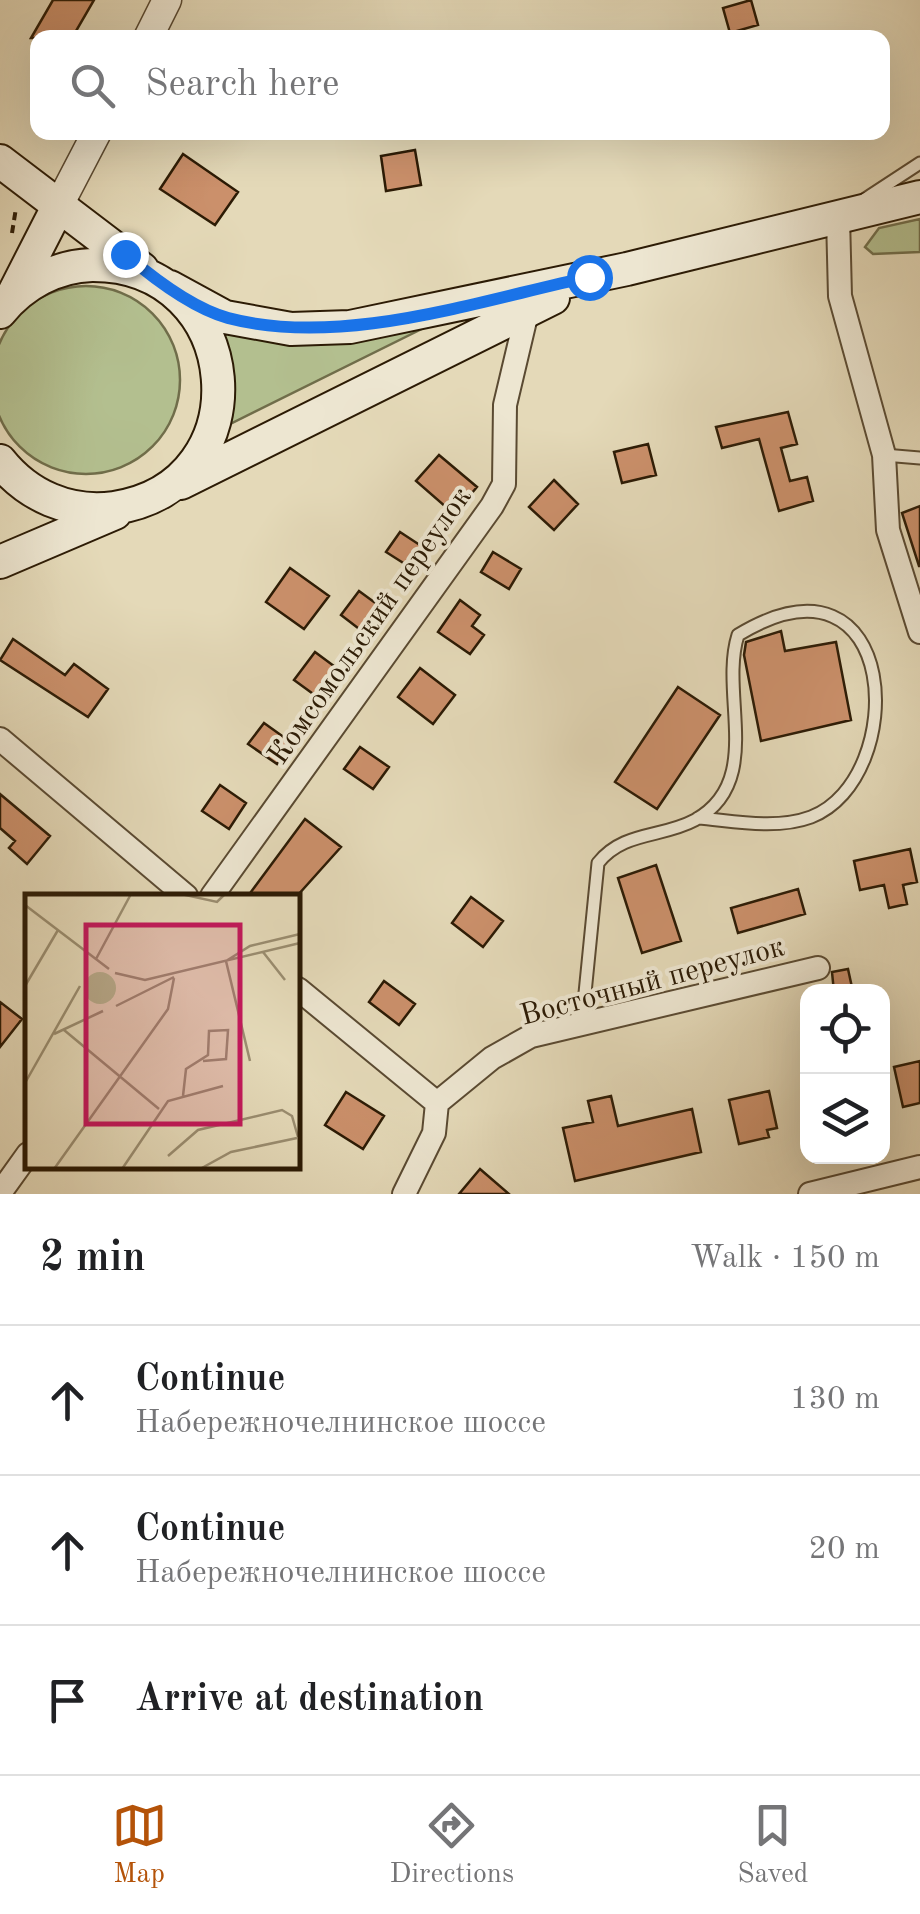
<!DOCTYPE html>
<meta charset="utf-8">
<style>
:root{--surface:#fff;--page:#f2f2f2;--text:#202124;--muted:#757577;--line:#e0e0e0;--accent:#b45309}
body{margin:0;font-family:"Old Standard TT",serif;background:var(--page);color:var(--text)}
.controls{position:absolute;right:30px;bottom:30px;display:grid;overflow:hidden;border-radius:20px;box-shadow:0 10px 40px #0002}
.controls button{width:90px;height:90px;display:grid;place-items:center;padding:0;border:0;border-bottom:2px solid var(--line);background:var(--surface);color:var(--text);font:50px sans-serif}
.stop{position:absolute;width:30px;height:30px;margin:-22px;border:8px solid #1a73e8;border-radius:50%;background:#fff}
.stop.end{background:#1a73e8;border-color:#fff;box-shadow:0 2px 10px #0008}
.list{margin:0;padding:0;list-style:none}
h2{display:flex;justify-content:space-between;align-items:center;height:130px;margin:0;padding:0 40px;font-size:42px}
h2 small{font-size:32px;font-weight:400;color:var(--muted)}
.list li{display:grid;grid-template-columns:65px 1fr auto;gap:30px;align-items:center;box-sizing:border-box;height:150px;padding:0 40px;border-top:2px solid var(--line)}
.list b{display:block;font-size:38px;white-space:nowrap}
.list p{margin:0;font-size:32px;white-space:nowrap;color:var(--muted)}
.list em{font-size:32px;font-style:normal;color:var(--muted)}
.icon{flex:none;width:55px;height:55px;fill:none;stroke:currentColor;stroke-width:2;stroke-linecap:round;stroke-linejoin:round}
.map{position:relative;flex:none;width:920px;height:1194px;overflow:hidden}
.search{position:absolute;background:var(--surface);box-shadow:0 10px 40px #0002;left:30px;right:30px;top:30px;height:110px;display:flex;align-items:center;gap:25px;box-sizing:border-box;padding:0 35px;border-radius:20px;color:var(--muted);font-size:38px}
.sheet{height:580px;background:var(--surface)}
nav{display:flex;justify-content:space-around;align-items:center;box-sizing:border-box;height:140px;border-top:2px solid var(--line);background:var(--surface);font-size:28px;color:var(--muted)}
nav a{display:grid;justify-items:center;gap:5px}
nav .on{color:var(--accent)}
.map>svg:first-child{display:block}
</style>
<div class="map">
<svg width="920" height="1194" viewBox="0 0 920 1194">
<rect width="100%" height="100%" fill="#e4d9b8"/>
<filter id="stains"><feTurbulence type="fractalNoise" baseFrequency=".002" numOctaves="4"/><feColorMatrix values="0 0 0 0 .2 0 0 0 0 .09 0 0 0 0 .02 0 0 0 .5 -.17"/></filter>
<radialGradient id="worn" r=".72"><stop offset=".6" stop-color="#630" stop-opacity="0"/><stop offset="1" stop-color="#630" stop-opacity=".3"/></radialGradient>
<!-- green -->
<path fill="#b3bf8f" stroke="#706d4a" stroke-width="2.5" d="M920,219v33l-47,2 -8,-7 14,-19z
M-8 380a94 94 0 1 1 188 0a94 94 0 1 1-188 0Z
M460,310l-234,116 -8,-96 49,11z"/>
<!-- building -->
<path fill="#cb906b" stroke="#2c1b05" stroke-width="2.5" d="M53,0h41l-22,38h-41z
M751,0l7,25 -28,8 -7,-25z
M415,150l6,35 -35,6 -5,-35z
M183,154l55,38 -23,33 -55,-36z
M788,412l9,32 -16,4 9,33 17,-4 6,24 -34,10 -20,-72 -37,9 -6,-21z
M648,444l8,31 -34,8 -8,-31z
M439,455l38,32 -23,27 -38,-33z
M554,480l24,24 -24,26 -25,-23z
M920,506v60h-1l-17,-53z
M400,532l29,19 -13,20 -30,-19z
M493,552l28,17 -12,20 -28,-17z
M290,568l39,28 -25,33 -38,-27z
M359,591l30,22 -18,25 -30,-23z
M460,600l20,15 -8,11 12,9 -14,19 -32,-22z
M781,631l4,20 51,-9 15,78 -90,21 -17,-86 2,-13z
M13,639l52,36 9,-11 34,25 -20,28 -88,-57z
M315,652l31,23 -13,17 -9,-7 -8,11 -22,-16z
M420,668l35,27 -22,29 -35,-27z
M678,687l42,28 -63,94 -42,-27z
M264,723l28,20 -15,21 -29,-20z
M360,747l29,20 -16,22 -29,-20z
M220,785l26,18 -17,26 -27,-18z
M0,794l50,42 -23,28 -18,-16 6,-7 -15,-13z
M305,819l36,28 -44,49h-49z
M910,849l7,33 -14,3 4,19 -18,4 -5,-23 -24,5 -6,-29z
M656,865l25,76 -39,12 -24,-75z
M798,889l7,25 -67,19 -7,-25z
M471,897l32,24 -20,26 -31,-24z
M848,969l5,23h-19l-2,-20z
M384,981l31,23 -16,21 -30,-23z
M0,1002l22,17 -22,28z
M920,1061v42l-17,4 -9,-40z
M769,1091l8,37 -10,2 2,7 -30,7 -10,-44z
M346,1092l38,24 -21,33 -38,-24z
M611,1096l7,30 74,-17 9,43 -126,29 -12,-53 30,-6 -5,-21z
M480,1169l29,25h-50z"/>
<g fill="none" stroke-linecap="round" stroke-linejoin="round">
<!-- service casing -->
<g stroke="#5a4a32" stroke-width="15">
<path id="service" d="M865,199l55,-36
M884,455l36,3
M582,1023l16,-160c25,-32 64,-25 97,-43 70,-39 24,-125 43,-185 164,-99 172,144 73,182 -35,13 -77,4 -113,1"/>
</g>
<!-- minor casing -->
<g stroke="#5a4a32" stroke-width="26">
<path id="minor" d="M838,217l2,79 44,159 4,75 32,102
M0,739l186,157
M212,896l280,-390 12,-22 1,-79 23,-97
M298,989l139,114
M0,1193l28,-39
M404,1194l30,-61 3,-30 55,-45 39,-22 287,-68
M810,1194l110,-27"/>
</g>
<!-- tertiary casing -->
<g stroke="#5a4a32" stroke-width="31">
<path id="tertiary" d="M148,38l19,-38
M59,205l38,-73"/>
</g>
<!-- secondary casing -->
<g stroke="#2c1b05" stroke-width="36">
<path id="secondary" d="M0,161l142,108
M170,287l55,30 66,12 59,-2 277,-58 293,-72
M13,295l46,-90
M0,312c23,-28 56,-46 92,-47 155,-1 173,221 22,243 -45,6 -86,-12 -114,-47
M181,483l372,-185
M0,562l115,-49"/>
</g>
<!-- path -->
<path stroke="#2c1b05" stroke-width="4" stroke-dasharray="8 5" stroke-linecap="butt" d="M12,233l4,-25"/>
<!-- service -->
<use href="#service" stroke="#ede6d1" stroke-width="11"/>
<!-- minor -->
<use href="#minor" stroke="#ede6d1" stroke-width="22"/>
<!-- tertiary -->
<use href="#tertiary" stroke="#ede6d1" stroke-width="28"/>
<!-- secondary -->
<use href="#secondary" stroke="#ede6d1" stroke-width="32"/>
</g>
<g fill="none" stroke-linecap="round" stroke-linejoin="round">
<!-- route -->
<path stroke="#1a73e8" stroke-width="12" d="M125,254c28,24 67,54 103,64 114,30 249,-17 361,-41"/>
</g>
<g text-anchor="middle" stroke-width="8" stroke-linejoin="round" paint-order="stroke">
<!-- street labels -->
<g font-size="30" fill="#2c1b05" stroke="#ede6d1">
<text transform="translate(369 625) rotate(-55)" y="10">Комсомольский переулок</text>
<text transform="translate(652 980) rotate(-15)" y="10">Восточный переулок</text>
</g>
</g>
<!-- overview -->
<g transform="translate(25 894)">
<rect width="275" height="275" fill="#e4d9b8"/>
<path d="M59 94a16 16 0 1 1 32 0a16 16 0 1 1-32 0Z" fill="#b3bf8f"/>
<path fill="none" stroke="#9a8d70" stroke-width="2.5" d="M156,0l36,8 8,-8M0,11l84,64M238,58l22,28M71,65l35,-65M90,79l30,7 155,-37M0,92l33,-56M91,112l58,-29M39,136l95,79M29,140l49,-23M225,167l-24,-100 24,-15 50,-12M0,189l55,-97M158,202l3,-27 22,-14 1,-24 19,-1 -2,29 -23,2M143,262l30,-26 84,-20 10,6 6,21M29,275l114,-160 6,-31M97,275l46,-68 55,-15M175,275l31,-17 66,-14"/>
<path fill="#c2185b" fill-opacity="0.15" stroke="#c2185b" stroke-width="5" d="M61,31h154v199h-154z"/>
<rect width="275" height="275" fill="none" stroke="#2c1b05" stroke-width="5"/>
</g>
<rect width="100%" height="100%" filter="url(#stains)"/>
<rect width="100%" height="100%" fill="url(#worn)"/>
</svg>
<div class="controls">
<button><svg class="icon" aria-label="locate" viewBox="0 0 24 24"><circle cx="12" cy="12" r="6"/><path d="M12 2v4M12 18v4M2 12h4M18 12h4"/></svg></button>
<button><svg class="icon" aria-label="layers" viewBox="0 0 24 24"><path d="M12 4l9 5-9 5-9-5zM3 14l9 5 9-5"/></svg></button>
</div>
<div class="stop" style="left:589px;top:277px"></div>
<div class="stop end" style="left:125px;top:254px"></div>
<div class="search"><svg class="icon" aria-label="search" viewBox="0 0 24 24"><circle cx="10" cy="10" r="6"/><path d="M15 15l6 6"/></svg>Search here</div>
</div>
<section class="sheet">
<h2>2 min<small>Walk · 150 m</small></h2>
<ul class="list">
<li><svg class="icon" aria-label="ahead" viewBox="0 0 24 24"><path d="M12 20V5M6 11l6-6 6 6"/></svg><div><b>Continue</b><p>Набережночелнинское шоссе</p></div><em>130 m</em></li>
<li><svg class="icon" aria-label="ahead" viewBox="0 0 24 24"><path d="M12 20V5M6 11l6-6 6 6"/></svg><div><b>Continue</b><p>Набережночелнинское шоссе</p></div><em>20 m</em></li>
<li><svg class="icon" aria-label="arrive" viewBox="0 0 24 24"><path d="M6 21V4h12l-3 4 3 4H6"/></svg><div><b>Arrive at destination</b></div></li>
</ul>
</section>
<nav>
<a class="on"><svg class="icon" aria-label="map" viewBox="0 0 24 24"><path d="M3 6l6-2 6 2 6-2v14l-6 2-6-2-6 2zM9 4v14M15 6v14"/></svg>Map</a>
<a><svg class="icon" aria-label="directions" viewBox="0 0 24 24"><path d="M12 3l9 9-9 9-9-9zM9 14v-3h6M13 9l2 2-2 2"/></svg>Directions</a>
<a><svg class="icon" aria-label="saved" viewBox="0 0 24 24"><path d="M7 4h10v16l-5-4-5 4z"/></svg>Saved</a>
</nav>
